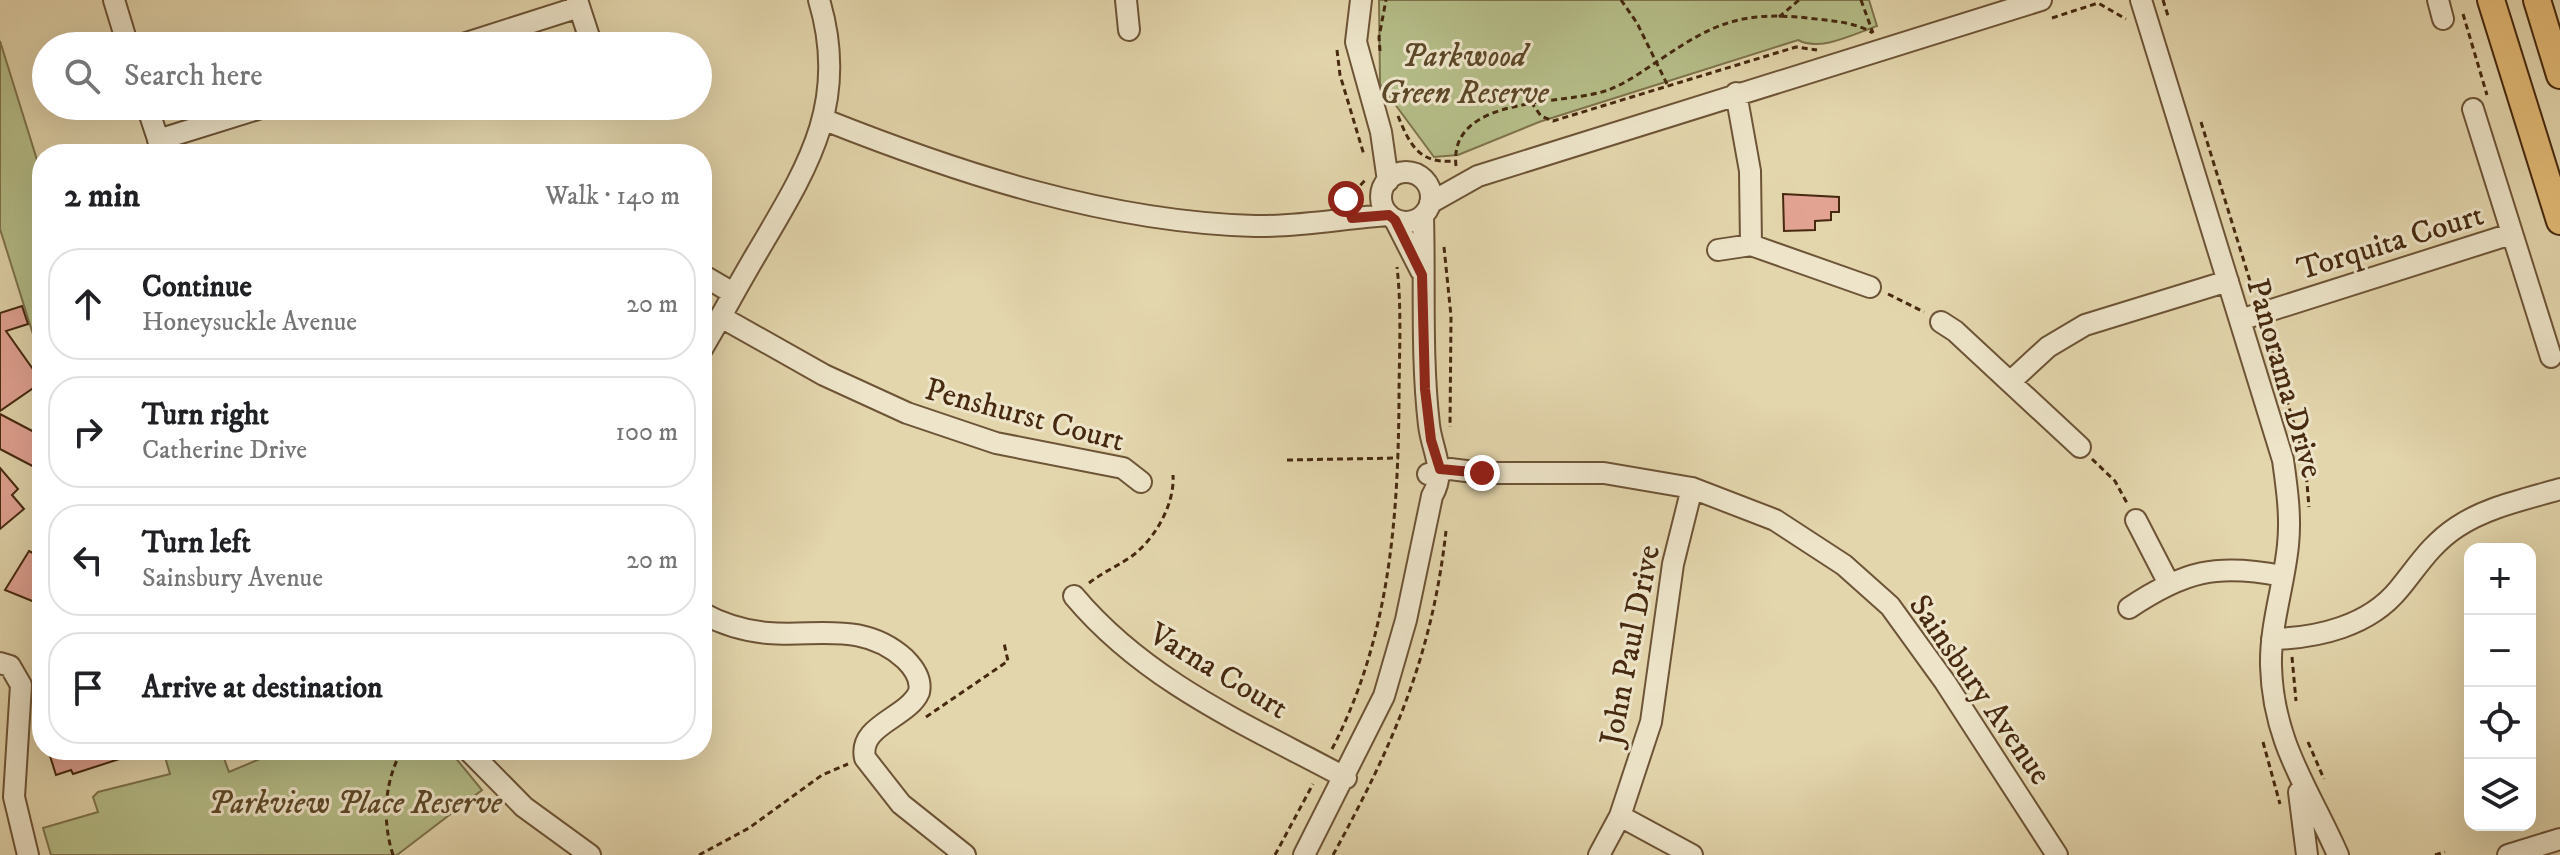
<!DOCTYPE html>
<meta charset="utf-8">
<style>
:root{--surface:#fff;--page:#f2f2f2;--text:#202124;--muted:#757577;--line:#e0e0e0}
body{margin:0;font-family:"IM FELL DW Pica",serif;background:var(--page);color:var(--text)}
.controls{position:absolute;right:24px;bottom:24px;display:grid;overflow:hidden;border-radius:16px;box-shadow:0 8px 32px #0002}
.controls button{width:72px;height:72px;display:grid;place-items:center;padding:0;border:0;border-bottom:2px solid var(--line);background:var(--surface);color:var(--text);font:40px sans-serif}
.stop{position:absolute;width:24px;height:24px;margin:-18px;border:6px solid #8f2418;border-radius:50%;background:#fff}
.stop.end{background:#8f2418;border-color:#fff;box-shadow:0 2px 8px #0008}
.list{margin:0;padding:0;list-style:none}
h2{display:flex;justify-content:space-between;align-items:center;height:104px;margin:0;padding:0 32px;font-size:34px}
h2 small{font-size:26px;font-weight:400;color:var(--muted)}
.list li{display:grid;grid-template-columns:52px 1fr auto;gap:24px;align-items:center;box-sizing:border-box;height:112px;margin:0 16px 16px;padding:0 16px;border:2px solid var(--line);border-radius:32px}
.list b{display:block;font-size:30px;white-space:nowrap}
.list p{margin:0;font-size:26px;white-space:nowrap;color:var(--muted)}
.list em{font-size:26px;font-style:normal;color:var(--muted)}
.icon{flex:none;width:44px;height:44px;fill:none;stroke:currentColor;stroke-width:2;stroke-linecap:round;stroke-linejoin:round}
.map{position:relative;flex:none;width:2560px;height:855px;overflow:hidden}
.search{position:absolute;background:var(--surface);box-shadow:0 8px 32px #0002;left:32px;top:32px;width:680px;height:88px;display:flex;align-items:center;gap:20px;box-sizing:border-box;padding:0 28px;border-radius:44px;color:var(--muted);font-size:30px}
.panel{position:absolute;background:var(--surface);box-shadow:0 8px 32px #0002;left:32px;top:144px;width:680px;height:616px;border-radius:32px}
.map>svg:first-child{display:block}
</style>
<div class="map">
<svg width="2560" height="855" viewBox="0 0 2560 855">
<rect width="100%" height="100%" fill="#e3d5ac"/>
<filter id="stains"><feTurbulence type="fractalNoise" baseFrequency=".0025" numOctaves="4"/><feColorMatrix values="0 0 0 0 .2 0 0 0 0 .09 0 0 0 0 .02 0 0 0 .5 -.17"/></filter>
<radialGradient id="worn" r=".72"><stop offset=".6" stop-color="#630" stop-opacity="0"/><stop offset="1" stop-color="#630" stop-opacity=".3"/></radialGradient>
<!-- green -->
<path fill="#b5bd88" stroke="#7e734c" stroke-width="2" d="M1379,0h490l8,26c-23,8 -57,26 -79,14l-259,82 -81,33 -24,2 -54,-73z
M0,41l42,135v187l-42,-134z
M163,750h58l8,22 52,-22h168l33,40 -85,65h-346l-8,-27 55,-16 -5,-15 5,-5 72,-18z"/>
<!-- building -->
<path fill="#e3a393" stroke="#46290f" stroke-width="2" d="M1783,194l56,3v15h-8v8l-16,1v9l-31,1z
M22,306l6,18 -22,7 36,51 -42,29v-98z
M0,414l38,20 -4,7 8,4v26l-42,-22z
M0,468l18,21 -6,6 12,14 -24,20z
M29,551l13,7v47l-37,-15z
M69,750h68l1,3 -65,21 -2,-4 -15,5 -6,-19z"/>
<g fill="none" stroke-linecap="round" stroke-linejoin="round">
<!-- minor casing -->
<g stroke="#6d5436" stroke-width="24">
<path id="minor" d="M114,0l14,46
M577,0l15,46
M1126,0l3,30
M1361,0l-5,42 25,90 7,49
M2141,0l142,460c4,29 8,56 5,85 -4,41 -18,80 -17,121 2,77 38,123 67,189
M2438,0l5,19
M457,46l122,-39
M1736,93l14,78 1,74
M147,106l16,48
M2473,109l78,248
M825,120c136,54 282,102 430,106 45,1 89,-8 134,-11
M158,140l109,-34
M1381 197a25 25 0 1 1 50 0a25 25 0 1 1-50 0Z
M1430,203l48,-27 563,-176
M1395,220l26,51
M1718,250l33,-5 119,42
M702,275l31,18
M721,317l103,58 83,38 89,30 127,25 18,14
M2240,320l271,-86
M1941,322l14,9 125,116
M702,349c19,-32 36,-64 55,-96 50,-85 93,-150 62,-253
M2010,382l38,-35 37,-22 143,-44
M1428,474l22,-5 32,4h122l88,15 83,32 69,45 46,41 55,76 112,173
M2136,520l32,62
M1074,596c73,87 174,129 272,182
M2129,608c55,-37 88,-45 153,-32
M702,613c20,11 43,18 66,20 50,4 95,-12 137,26 9,9 17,20 14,33 -11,26 -61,33 -54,66l36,46 64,51
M2272,639c46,-1 97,-13 127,-50 19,-23 32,-45 58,-62 30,-20 69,-28 103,-38
M0,663l10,3 11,19 -7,112 14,58
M468,750l56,57 66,48
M2299,792l8,63
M1620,816l72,39
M1304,855l80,-159 22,-76 26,-124c15,-25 0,-45 -3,-71 -8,-69 -4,-139 -6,-209
M1599,855l21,-39 31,-94 22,-158 19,-76
M2508,855l52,-16"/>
</g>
<!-- major casing -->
<g stroke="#46290f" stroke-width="30">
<path id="major" d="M2491,0l69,221
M2537,0l23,75"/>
</g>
<!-- path -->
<path stroke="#46290f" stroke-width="3" stroke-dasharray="6 4" stroke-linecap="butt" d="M1621,0l16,23 31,63
M1861,0l12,33
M2163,0l6,19
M2463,14l24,81
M1779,17l20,-17
M2052,18l46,-15 28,16
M1337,50l3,25 24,80
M1380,51l-1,-14 7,-37
M1531,102l10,14 12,5 243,-74 21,3
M1398,116c12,29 21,48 56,45
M2201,122l53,172
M1456,166c-8,-72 109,-60 152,-76 19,-7 36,-20 53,-31 53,-36 81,-48 147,-41 23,3 44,3 65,15
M1347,200l20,-22
M1444,247l7,69 -1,111
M1888,294l36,18
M2266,332l39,128 4,47
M2092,459l23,22 12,22
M1287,460l112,-2
M1089,583c14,-11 29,-17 43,-27 23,-17 43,-52 41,-81
M2292,657l4,44
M926,717l82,-56 -4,-18
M2263,742l17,62
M2308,742l16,37
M1332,749c57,-110 66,-227 67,-348 0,-45 3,-90 -2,-134
M393,855c-11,-34 -9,-73 9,-105
M699,855l50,-27 73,-53 26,-11
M1275,855l38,-71
M1333,855c60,-110 99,-198 113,-324
M2435,855l10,-3"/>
<!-- minor -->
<use href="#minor" stroke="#ede4c9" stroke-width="20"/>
<!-- major -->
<use href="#major" stroke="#e2ba76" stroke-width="26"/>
</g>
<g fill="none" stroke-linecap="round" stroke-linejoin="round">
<!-- route -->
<path stroke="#8f2418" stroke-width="10" d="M1346,199l6,19 37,-3 6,5 27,55 3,114 6,51 9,29 42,4"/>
</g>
<g text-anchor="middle" stroke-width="6" stroke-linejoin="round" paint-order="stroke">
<!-- park labels -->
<g font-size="32" font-style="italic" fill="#5c4727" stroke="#ede4c9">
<text x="1464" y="66">Parkwood<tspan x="1464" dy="37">Green Reserve</tspan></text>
<text x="355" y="813">Parkview Place Reserve</text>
</g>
<!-- street labels -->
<g font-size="32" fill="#46290f" stroke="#ede4c9">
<text transform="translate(2390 241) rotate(-17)" y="11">Torquita Court</text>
<text transform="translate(2286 378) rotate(74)" y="11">Panorama Drive</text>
<text transform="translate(1025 414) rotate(15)" y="11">Penshurst Court</text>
<text transform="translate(1629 645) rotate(-79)" y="11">John Paul Drive</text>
<text transform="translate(1219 670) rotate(31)" y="11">Varna Court</text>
<text transform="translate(1981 689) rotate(55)" y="11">Sainsbury Avenue</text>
</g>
</g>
<rect width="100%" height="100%" filter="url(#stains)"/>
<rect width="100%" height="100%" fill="url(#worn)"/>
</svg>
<div class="controls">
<button>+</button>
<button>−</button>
<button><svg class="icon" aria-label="locate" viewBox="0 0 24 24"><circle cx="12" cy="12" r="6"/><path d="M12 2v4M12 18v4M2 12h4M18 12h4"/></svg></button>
<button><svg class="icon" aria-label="layers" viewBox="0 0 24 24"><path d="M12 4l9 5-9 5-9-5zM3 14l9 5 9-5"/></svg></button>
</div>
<div class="stop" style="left:1346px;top:199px"></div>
<div class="stop end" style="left:1482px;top:473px"></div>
<div class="search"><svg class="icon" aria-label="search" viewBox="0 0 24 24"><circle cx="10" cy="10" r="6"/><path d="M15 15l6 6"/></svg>Search here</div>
<section class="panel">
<h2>2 min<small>Walk · 140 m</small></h2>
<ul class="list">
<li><svg class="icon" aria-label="ahead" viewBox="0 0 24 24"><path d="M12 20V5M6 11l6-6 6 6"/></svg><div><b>Continue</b><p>Honeysuckle Avenue</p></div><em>20 m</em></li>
<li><svg class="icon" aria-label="right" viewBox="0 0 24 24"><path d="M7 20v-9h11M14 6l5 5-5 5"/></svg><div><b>Turn right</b><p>Catherine Drive</p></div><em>100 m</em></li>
<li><svg class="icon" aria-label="left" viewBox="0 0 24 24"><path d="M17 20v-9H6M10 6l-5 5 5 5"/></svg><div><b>Turn left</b><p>Sainsbury Avenue</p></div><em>20 m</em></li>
<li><svg class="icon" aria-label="arrive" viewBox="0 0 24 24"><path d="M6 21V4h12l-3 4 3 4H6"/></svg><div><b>Arrive at destination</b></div></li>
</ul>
</section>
</div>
